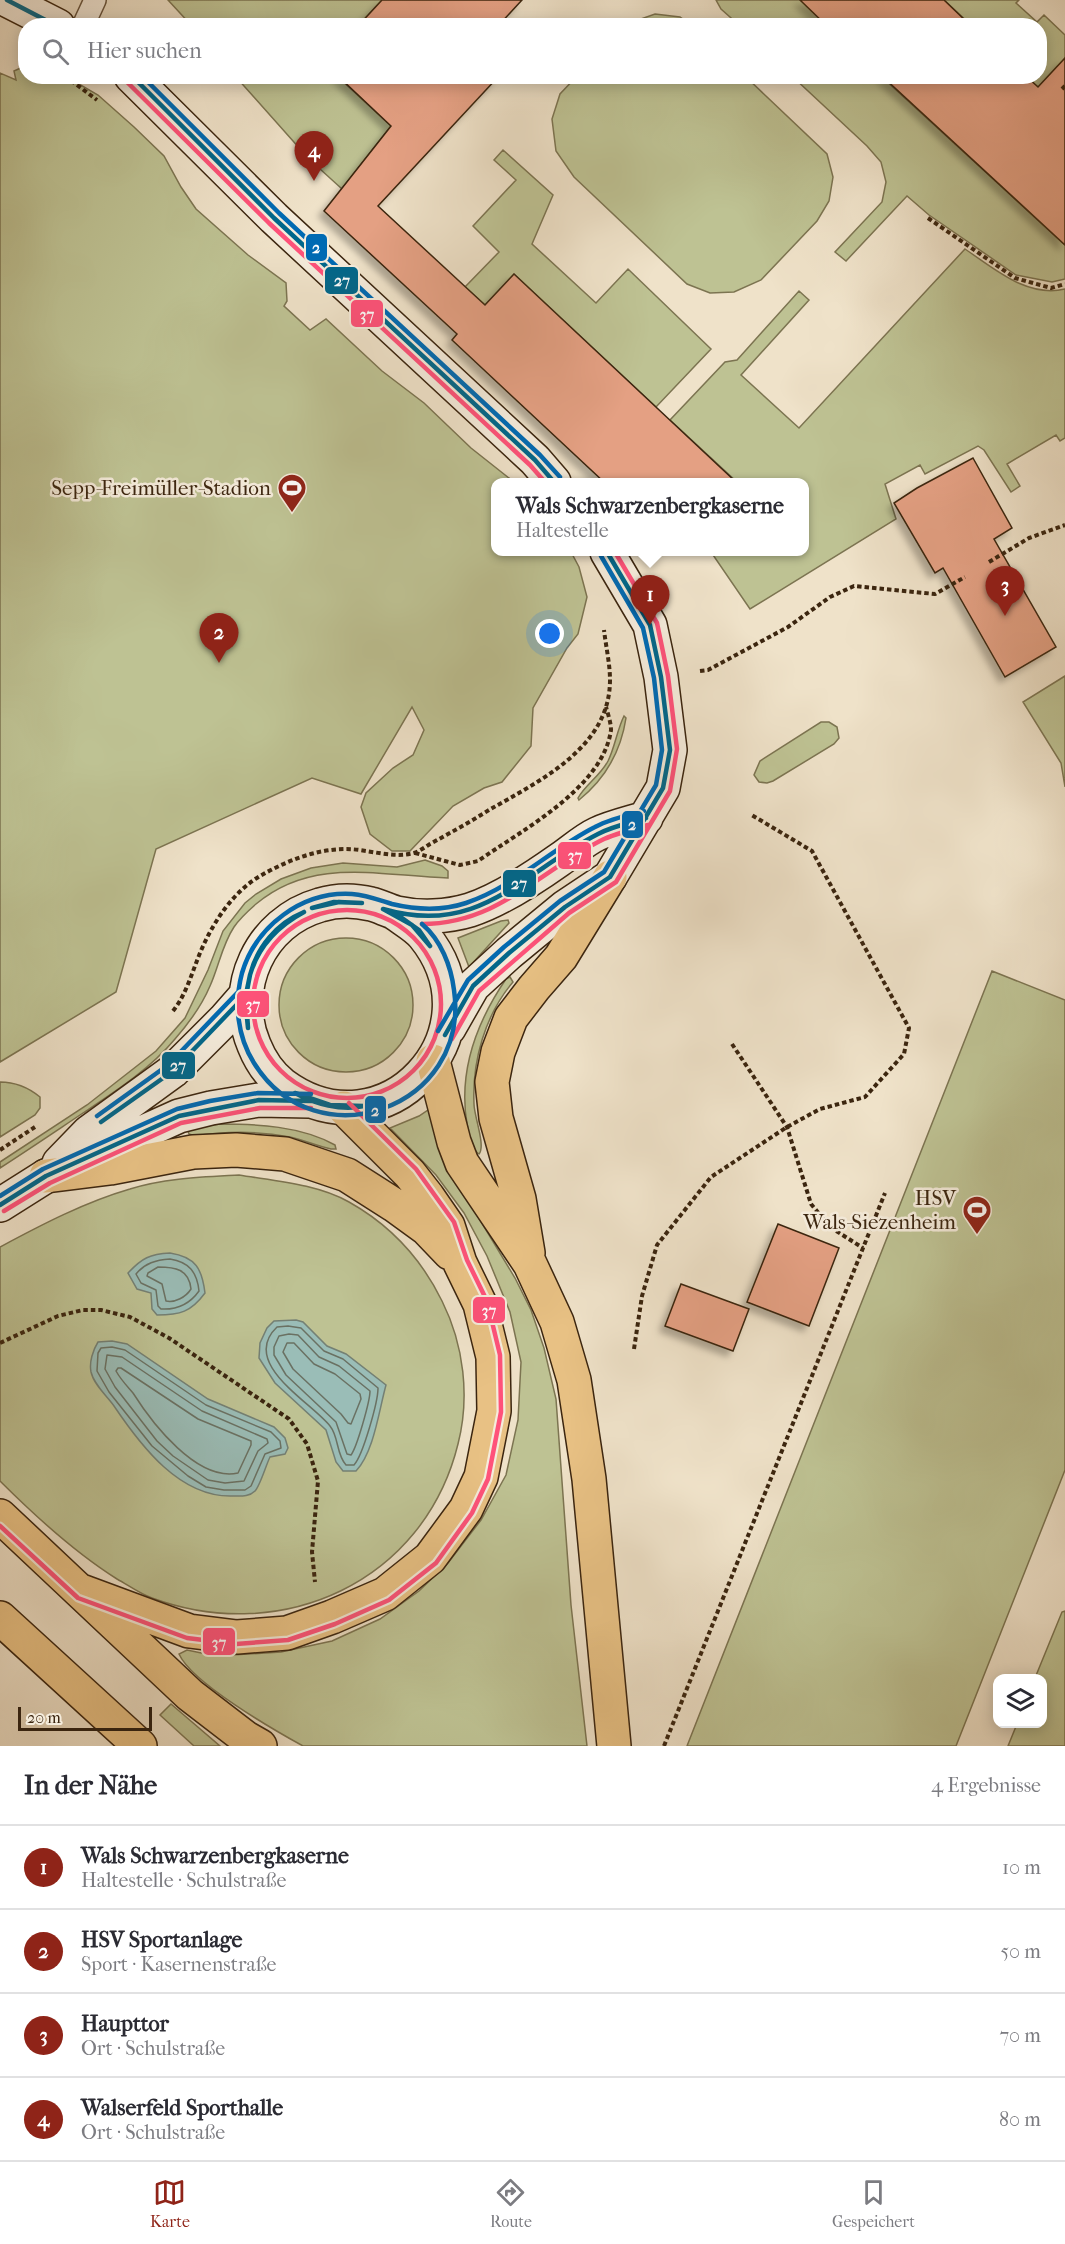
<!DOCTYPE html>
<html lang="de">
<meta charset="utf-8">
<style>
:root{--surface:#fff;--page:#f7f7f7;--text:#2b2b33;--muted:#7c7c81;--line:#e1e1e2;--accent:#8f2418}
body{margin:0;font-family:"IM FELL French Canon",serif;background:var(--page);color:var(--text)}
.controls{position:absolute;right:18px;bottom:18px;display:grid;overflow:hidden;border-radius:12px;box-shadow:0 3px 15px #0003}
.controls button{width:54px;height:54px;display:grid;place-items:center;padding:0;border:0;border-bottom:2px solid var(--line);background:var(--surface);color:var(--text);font:30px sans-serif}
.scale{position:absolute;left:18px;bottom:15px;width:134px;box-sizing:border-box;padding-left:6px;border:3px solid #3b250f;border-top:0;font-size:16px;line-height:21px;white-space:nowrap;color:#3b250f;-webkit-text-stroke:4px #f5ecdc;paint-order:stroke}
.you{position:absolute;left:550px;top:634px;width:21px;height:21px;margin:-15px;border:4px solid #fff;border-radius:50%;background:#1a73e8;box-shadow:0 0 0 9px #1a73e833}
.badge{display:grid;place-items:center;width:39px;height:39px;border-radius:50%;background:var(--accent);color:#fff;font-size:20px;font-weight:700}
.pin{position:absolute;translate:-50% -50px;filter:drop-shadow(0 2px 3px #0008)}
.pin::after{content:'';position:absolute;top:32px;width:21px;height:18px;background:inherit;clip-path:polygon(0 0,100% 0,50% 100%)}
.popup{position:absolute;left:491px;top:478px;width:318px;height:78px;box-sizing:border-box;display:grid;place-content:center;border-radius:12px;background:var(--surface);filter:drop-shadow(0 2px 4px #0005);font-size:20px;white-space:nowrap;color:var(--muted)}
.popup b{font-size:22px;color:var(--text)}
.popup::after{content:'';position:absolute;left:50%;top:100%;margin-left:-12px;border:12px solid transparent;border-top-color:var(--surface)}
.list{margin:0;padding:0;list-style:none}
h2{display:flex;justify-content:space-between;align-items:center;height:78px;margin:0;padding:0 24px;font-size:26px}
h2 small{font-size:20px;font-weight:400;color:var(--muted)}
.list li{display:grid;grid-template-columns:39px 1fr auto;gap:18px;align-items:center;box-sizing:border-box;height:84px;padding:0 24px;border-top:2px solid var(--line)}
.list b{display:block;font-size:22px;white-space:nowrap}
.list p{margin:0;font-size:20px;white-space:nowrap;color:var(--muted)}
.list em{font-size:20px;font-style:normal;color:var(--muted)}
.icon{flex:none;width:33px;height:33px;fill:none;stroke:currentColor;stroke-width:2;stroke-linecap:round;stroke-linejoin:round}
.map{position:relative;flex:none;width:1065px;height:1746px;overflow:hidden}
.search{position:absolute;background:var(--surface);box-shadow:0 3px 15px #0003;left:18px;right:18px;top:18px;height:66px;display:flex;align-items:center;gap:15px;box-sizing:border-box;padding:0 21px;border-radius:24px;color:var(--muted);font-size:22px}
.sheet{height:414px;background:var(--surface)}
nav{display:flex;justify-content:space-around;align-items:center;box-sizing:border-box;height:84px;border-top:2px solid var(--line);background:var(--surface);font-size:16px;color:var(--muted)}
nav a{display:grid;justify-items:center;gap:3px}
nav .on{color:var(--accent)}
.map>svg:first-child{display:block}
</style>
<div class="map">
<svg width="1065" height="1746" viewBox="0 0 1065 1746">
<defs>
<filter id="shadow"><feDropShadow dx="-5.5" dy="5.5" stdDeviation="3" flood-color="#0004"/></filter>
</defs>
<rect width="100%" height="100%" fill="#efe2c9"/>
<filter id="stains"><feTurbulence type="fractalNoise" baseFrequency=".00333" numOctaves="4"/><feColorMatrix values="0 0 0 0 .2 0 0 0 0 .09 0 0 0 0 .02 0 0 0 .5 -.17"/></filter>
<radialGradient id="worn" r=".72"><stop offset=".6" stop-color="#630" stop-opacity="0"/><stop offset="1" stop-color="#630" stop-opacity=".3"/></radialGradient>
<!-- green -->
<path fill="#bec293" stroke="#7c7451" stroke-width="1.5" d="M168,0h214l-24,26 -167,-1z
M716,0h100l11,25h-88l-18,-16z
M944,0h75l-3,3 21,19 7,-7 21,20v34l-27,18 -12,-10 14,-1v-50l-69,-1z
M655,14l25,3 11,8h-67z
M25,66l1,10 41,1 31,18 36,32 30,29 17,31 15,22 52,46 38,28 1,18 -3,5 26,24 16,-11 56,52 42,32 47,45 43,34h-18v70h75l8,15 8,30 -9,37 -11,14 -34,60 -2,38 -29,36 -18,6 -31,18 -43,45h-18l-22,-17 -9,-27 5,-14 27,-25 20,-13 11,-25 -12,-23 -51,87 -49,-16 -156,71 -40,143 -116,70v-989l16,7 -2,-9z
M577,76l169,1 81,77 6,23 -4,24 -12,20 -56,59 -27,12 -24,1 -23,-9 -113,-107 -18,-26 -4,-32 8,-25z
M236,77h102l53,49 -49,63 -33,-30z
M793,77h89l183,168v34l-13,3 -36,-7 -87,-60 -22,-19 -61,65 -11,-9 47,-50 4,-20 -5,-20 -14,-16z
M503,150l50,45 -21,49 64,59 32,-34 83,80 -55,58 -142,-133 -29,31 -20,-18 34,-35 -26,-26 43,-46 -22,-20z
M965,249c30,20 62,49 100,40v149l-5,3 -4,-6 -49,29 13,22 -9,6 -27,-42 -6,-4 -53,28 -5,-9 -35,19 11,35 -146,90 -39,-57h93v-70h-67l-67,-62 55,-58 12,-2 62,-69 10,9 -68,75 58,53z
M1065,676v111l-4,-24 -38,-61z
M624,716l2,2c-5,33 -21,61 -47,82l-1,-2c8,-14 22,-22 30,-37 7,-14 9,-31 16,-45z
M821,722h8l8,5 2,11 -5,6 -61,37 -6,2 -8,-1 -5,-7 6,-14z
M425,860l17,6 6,5v7c-68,-2 -135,-22 -192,26 -8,7 -16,14 -22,23 -12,18 -15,39 -24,59 -8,19 -21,37 -35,53 -25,30 -59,52 -92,74 -27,18 -55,37 -83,55v-6l87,-57 69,-54 29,-33 23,-48 15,-39 22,-28 11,-9 25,-15 30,-11 32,-5 54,4z
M508,920l1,3 -40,44 -11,-29 43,-17z
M279 1005a67 67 0 1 1 134 0a67 67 0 1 1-134 0Z
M992,971l73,29v470l-109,276h-269z
M510,977l3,5c-28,33 -41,79 -39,122 0,12 12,42 5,50 -9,-6 -10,-20 -12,-30 -9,-53 9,-101 39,-145z
M0,1082c15,0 29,6 40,15v11l-5,7 -35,22z
M434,1106l11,56 70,116 16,32 13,38 12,51 15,206 16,141h-284c-29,-16 -111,-63 -124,-92l8,-4 29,6 65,-4 51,-11 48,-22 39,-28 29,-28 33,-43 25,-45 12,-55 3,-58 -11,-50 -23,-56 -23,-43 -28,-38 -46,-47 29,-12z
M220,1124c37,0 81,2 115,21l1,4h-5c-14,-3 -27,-9 -41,-12 -31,-6 -64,-6 -95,-1l-6,-2 -1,-3 4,-3z
M239,1175c36,6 78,9 110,27 41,23 72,56 93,99 22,44 28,96 16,143 -34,138 -176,202 -306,154 -12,-4 -24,-13 -35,-19 -43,-27 -81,-62 -117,-98v-234c41,-22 85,-45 130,-58 35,-11 73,-12 109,-14z
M1065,1611v135h-57l9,-22h25v-46h-7l27,-66z
M171,1704l49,42h-26l-34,-31z"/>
<!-- water -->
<path fill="#9abdb7" stroke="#748074" stroke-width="1.5" d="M170,1253c26,4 32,16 35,40 -14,19 -25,22 -48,22l-5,-6 -1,-16 -14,-4 -9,-16c14,-15 22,-19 42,-20z
M296,1320l7,2 24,24 19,8 40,31c-7,25 -12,67 -30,86h-13l-7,-9 -10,-32 -51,-47 -16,-25 1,-15 7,-15 7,-7z
M112,1341l15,3 81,55 66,28 11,11 3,10 -3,6 -15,3c-4,8 -10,29 -15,34 -6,6 -14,5 -22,5 -53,2 -92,-50 -119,-90 -7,-10 -20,-21 -23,-34 -2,-10 2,-22 7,-30z"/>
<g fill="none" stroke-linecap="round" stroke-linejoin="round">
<!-- shore -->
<path stroke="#6a7163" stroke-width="1.5" d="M170,1259c19,3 27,13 29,32 -10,14 -22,19 -38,18l-3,-3 -2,-16 -15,-7 -5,-9c9,-11 20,-14 34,-15z
M158,1267c17,0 31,2 33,22 -5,8 -16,14 -25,12l-4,-17 -15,-8 1,-3z
M288,1326l13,2 23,23 19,8 35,29c0,14 -15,67 -24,77h-8c-10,-11 -7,-28 -16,-39 -19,-24 -91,-63 -53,-99z
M289,1334l9,1 21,22 20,9 31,25c0,10 -13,56 -19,64l-4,-1 -11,-32 -50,-47 -12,-20v-8l5,-11z
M287,1343h7l20,21 21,10 25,20 1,5 -10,25 -3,-1 -7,-9 -48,-45 -10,-17z
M112,1347l13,3 81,55 65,27 9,9 1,7 -16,6 -14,32 -6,4h-21l-18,-3 -18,-11 -36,-30 -43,-54 -12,-21 1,-18 3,-5z
M107,1355l15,2 80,54 65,28 1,4 -10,8 -14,30 -19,2 -17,-3 -35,-24 -16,-15 -42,-54 -10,-18z
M118,1368h3l77,51 53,22v4l-13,28c-41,9 -86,-50 -105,-80 -6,-7 -12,-13 -17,-22z"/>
</g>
<!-- building -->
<path fill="#e4a083" stroke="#3b250f" stroke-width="1.5" filter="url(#shadow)" d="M382,0h140l-24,26h-140z
M800,0h144l27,26h-144z
M1065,58v187l-183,-169h144l12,11z
M338,76l160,1 -120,129 107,99 29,-31 223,209h-132l-153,-143 5,-6 -133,-123 67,-85z
M973,458l39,70 -18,11 62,108 -51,30 -62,-109 -8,5 -41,-70 23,-15z
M778,1224l61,24 -30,78 -62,-24z
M681,1284l68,25 -16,42 -68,-25z"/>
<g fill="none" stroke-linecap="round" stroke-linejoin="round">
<!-- lane casing -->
<g stroke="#68543e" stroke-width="24">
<path id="lane" d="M83,26l12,-26"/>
</g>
<!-- secondary casing -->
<g stroke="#3b250f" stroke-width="36">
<path id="secondary" d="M7,0l51,26
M131,76l143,142 261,242 19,22
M395,913c9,7 22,14 29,23 78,96 -39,224 -141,149 -13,-10 -23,-25 -29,-40 -24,-57 6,-123 66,-140 16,-5 35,-5 51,-1 9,2 17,7 26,9 23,5 50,4 73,-3 28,-9 65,-33 89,-50 12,-8 25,-20 38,-26 15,-7 33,-11 49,-16
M449,1028l24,-42 36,-33 56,-46 45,-30 53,-89 7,-38 -9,-73 -11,-52 -43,-73
M59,1163l30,-31 84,-61 51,-51 21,-24
M0,1205l46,-29 133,-60 32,-8 48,-8 50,1"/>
</g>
<!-- highway casing -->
<g stroke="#3b250f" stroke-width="36">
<path id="highway" d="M433,1061l21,81 8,21 68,101 27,58 17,58 15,99 25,267
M46,1176l64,-8 83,-16 43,-2 49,4 62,21 47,30 33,24 23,24
M528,1253l-9,-54 -23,-81 -4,-36 6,-30 13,-34 23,-30 27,-31 49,-80
M0,1516l190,179 56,43 14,8
M81,1591l108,40 48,6 50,-4 45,-16 53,-23 45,-36 36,-49 15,-32 13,-66 -1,-54 -13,-53 -20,-41 -12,-37 -20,-29 -18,-23 -66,-66
M0,1618l140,128"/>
</g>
<!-- path -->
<path stroke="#3b250f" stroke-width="4" stroke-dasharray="4.5 3" stroke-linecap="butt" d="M65,76l32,24
M1062,89l3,-3
M928,218l87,60 36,10 14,-4
M989,562l40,-24 36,-13
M700,671l8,-1 80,-43 42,-30 24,-11 81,8 30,-17
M415,853l45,12 18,-4c44,-31 125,-73 133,-131 0,-7 -3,-16 -5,-23
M173,1011c12,-15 18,-35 25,-53 12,-31 33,-65 62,-82 26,-15 56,-27 86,-27 22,0 46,10 68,4 6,-2 11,-6 16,-9 20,-11 40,-22 59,-34 50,-29 121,-62 121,-130 0,-16 -4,-33 -6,-50
M732,1044l55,83 24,77 19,23 33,21
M0,1150l35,-23
M0,1343l58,-27 25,-6h18l29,7 39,21 120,81 18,25 11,37 -6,71 3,30
M634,1349l8,-53 15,-51 54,-68 76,-50 33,-18 45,-12 39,-43 5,-26 -97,-177 -62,-37
M664,1746l221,-553"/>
<!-- lane -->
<use href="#lane" stroke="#f5ecdc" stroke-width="21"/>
<!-- secondary -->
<use href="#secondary" stroke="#f5ecdc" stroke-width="33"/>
<!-- highway -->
<use href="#highway" stroke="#e8c184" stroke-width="33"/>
<!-- bus-1 casing -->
<g stroke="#f5ecdc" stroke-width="9">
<path id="bus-1" d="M7,0l50,26
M132,76l142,142 261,242 19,22
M312,908l22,-6 28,1
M312,908l27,-6 23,1
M383,909c97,28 138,-36 215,-75 15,-8 32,-11 48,-16
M383,909l29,16 18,21
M395,913l24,17 11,16
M250,975c7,-28 27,-52 54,-63
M250,975c8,-28 28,-49 54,-63
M248,1028l-3,-29 5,-24
M248,1028l-2,-32 4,-21
M445,1035l28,-49 36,-33 56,-46 45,-30 53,-89 7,-38 -9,-73 -11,-52 -43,-73
M295,1093l35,12 34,1
M295,1093c20,11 46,18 69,13
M101,1122l72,-51 72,-75
M0,1205l46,-29 133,-60 80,-16 52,1"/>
</g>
<!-- bus-2 casing -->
<g stroke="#f5ecdc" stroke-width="9">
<path id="bus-2" d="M126,81l143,142 261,242 15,17
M253 1004a94 94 0 1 1 188 0a94 94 0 1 1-188 0Z
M422,924c77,0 118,-54 182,-85 14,-6 29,-10 44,-14
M452,1039l27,-48 90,-78 47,-31 54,-91 7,-42 -9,-73 -11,-53 -42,-71
M4,1211l46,-28 131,-60 79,-15h51
M0,1526l78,72 109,40 49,6 52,-4 47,-16 54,-24 47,-37 36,-50 16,-34 13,-67 -1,-57 -13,-54 -20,-41 -13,-38 -38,-53 -67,-66"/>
</g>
<!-- bus-3 casing -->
<g stroke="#f5ecdc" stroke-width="9">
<path id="bus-3" d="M142,76l137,137 261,242 20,22
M422,924c19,16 29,42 32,66 17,118 -138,173 -200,73 -17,-27 -20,-60 -12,-90 14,-47 60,-82 110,-79 14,1 27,6 40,10 25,6 50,7 74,-1 48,-16 85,-54 129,-76 15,-8 33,-12 49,-16
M438,1031l30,-51 36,-33 56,-46 44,-29 52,-87 6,-35 -8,-72 -11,-50 -42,-72
M97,1116l71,-51 71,-74
M0,1196l43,-27 134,-60 33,-8 48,-8 53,1"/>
</g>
<!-- bus-1 -->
<use href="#bus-1" stroke="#00678b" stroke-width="4.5"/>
<!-- bus-2 -->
<use href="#bus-2" stroke="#ff527a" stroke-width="4.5"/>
<!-- bus-3 -->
<use href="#bus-3" stroke="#006ab3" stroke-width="4.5"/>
</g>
<!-- icons -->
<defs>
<g id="stadium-pin" transform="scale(1.5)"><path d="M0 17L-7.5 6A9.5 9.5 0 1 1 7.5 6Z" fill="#8f2418" stroke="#f5ecdc"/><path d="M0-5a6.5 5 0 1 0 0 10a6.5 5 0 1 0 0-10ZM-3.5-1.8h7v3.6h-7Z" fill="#fff"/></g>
</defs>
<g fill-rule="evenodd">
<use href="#stadium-pin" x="292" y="488"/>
<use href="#stadium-pin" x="977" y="1210"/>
</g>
<g text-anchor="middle" stroke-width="5" stroke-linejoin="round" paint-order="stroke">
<!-- poi labels -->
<g font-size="21" fill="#3b250f" stroke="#f5ecdc" text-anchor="end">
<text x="271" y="495">Sepp-Freimüller-Stadion</text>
<text x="956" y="1205">HSV<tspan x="956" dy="24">Wals-Siezenheim</tspan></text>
</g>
</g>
<g stroke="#f5ecdc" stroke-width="2">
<rect x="305" y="233" width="23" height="29" rx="6" fill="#006ab3"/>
<rect x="324" y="266" width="35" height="29" rx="6" fill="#00678b"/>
<rect x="350" y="299" width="34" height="29" rx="6" fill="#ff527a"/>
<rect x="621" y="810" width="23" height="29" rx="6" fill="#006ab3"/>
<rect x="557" y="841" width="35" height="29" rx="6" fill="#ff527a"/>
<rect x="502" y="869" width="35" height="29" rx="6" fill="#00678b"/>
<rect x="236" y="990" width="34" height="28" rx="6" fill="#ff527a"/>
<rect x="161" y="1051" width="35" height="29" rx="6" fill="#00678b"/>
<rect x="364" y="1095" width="23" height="29" rx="6" fill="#006ab3"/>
<rect x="472" y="1296" width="34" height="28" rx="6" fill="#ff527a"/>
<rect x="202" y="1627" width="34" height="29" rx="6" fill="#ff527a"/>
</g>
<g font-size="16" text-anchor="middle" font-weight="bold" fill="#fff">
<text x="316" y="253">2</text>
<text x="342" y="286">27</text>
<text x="367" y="320">37</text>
<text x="632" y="830">2</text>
<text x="575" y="861">37</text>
<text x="519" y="889">27</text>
<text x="253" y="1010">37</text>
<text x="178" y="1071">27</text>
<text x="375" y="1116">2</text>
<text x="489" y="1316">37</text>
<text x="219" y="1648">37</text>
</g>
<rect width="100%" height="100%" filter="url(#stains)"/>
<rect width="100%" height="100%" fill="url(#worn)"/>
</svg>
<div class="controls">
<button><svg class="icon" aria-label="layers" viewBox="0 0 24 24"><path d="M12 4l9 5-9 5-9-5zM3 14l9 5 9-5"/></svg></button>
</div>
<div class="scale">20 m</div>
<div class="you"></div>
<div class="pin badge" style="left:650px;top:625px">1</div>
<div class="popup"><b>Wals Schwarzenbergkaserne</b>Haltestelle</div>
<div class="pin badge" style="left:219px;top:663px">2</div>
<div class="pin badge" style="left:1005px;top:616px">3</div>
<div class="pin badge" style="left:314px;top:181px">4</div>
<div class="search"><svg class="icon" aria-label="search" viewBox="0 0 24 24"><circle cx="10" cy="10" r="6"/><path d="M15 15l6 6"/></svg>Hier suchen</div>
</div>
<section class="sheet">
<h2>In der Nähe<small>4 Ergebnisse</small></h2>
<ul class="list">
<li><span class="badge">1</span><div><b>Wals Schwarzenbergkaserne</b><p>Haltestelle · Schulstraße</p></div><em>10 m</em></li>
<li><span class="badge">2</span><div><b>HSV Sportanlage</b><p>Sport · Kasernenstraße</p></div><em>50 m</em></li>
<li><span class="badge">3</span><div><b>Haupttor</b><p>Ort · Schulstraße</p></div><em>70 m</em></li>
<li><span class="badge">4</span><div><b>Walserfeld Sporthalle</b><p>Ort · Schulstraße</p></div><em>80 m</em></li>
</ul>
</section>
<nav>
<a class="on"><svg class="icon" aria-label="map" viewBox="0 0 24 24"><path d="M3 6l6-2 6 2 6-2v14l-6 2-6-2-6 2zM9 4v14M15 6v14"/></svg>Karte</a>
<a><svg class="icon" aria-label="directions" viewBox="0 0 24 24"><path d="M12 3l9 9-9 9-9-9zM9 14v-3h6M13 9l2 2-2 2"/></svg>Route</a>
<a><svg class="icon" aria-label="saved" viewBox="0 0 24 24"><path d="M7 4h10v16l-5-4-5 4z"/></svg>Gespeichert</a>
</nav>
